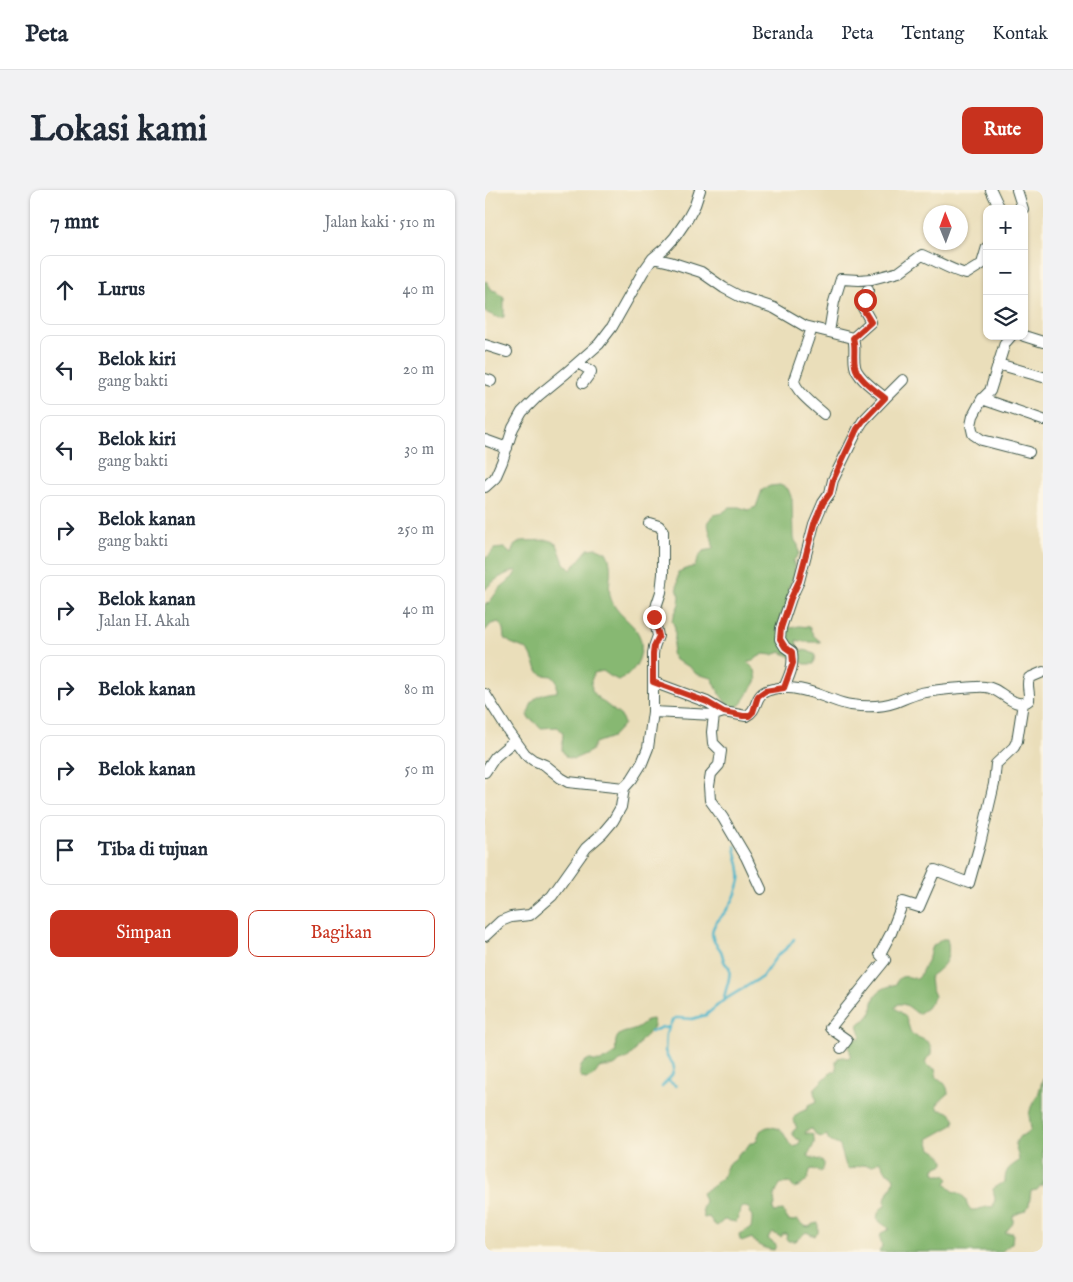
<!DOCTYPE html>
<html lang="id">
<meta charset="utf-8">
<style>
:root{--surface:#fff;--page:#f2f2f3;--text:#1f2937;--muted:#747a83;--line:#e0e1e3;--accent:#c8321e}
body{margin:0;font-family:"IM FELL English",serif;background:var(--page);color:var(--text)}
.controls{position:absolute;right:15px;top:15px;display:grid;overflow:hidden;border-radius:10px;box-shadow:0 1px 4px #0004}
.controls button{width:45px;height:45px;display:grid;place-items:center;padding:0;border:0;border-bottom:1px solid var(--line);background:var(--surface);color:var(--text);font:25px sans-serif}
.compass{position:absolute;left:438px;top:15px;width:45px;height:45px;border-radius:50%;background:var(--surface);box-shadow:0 1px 4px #0004;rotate:359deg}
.stop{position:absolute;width:15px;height:15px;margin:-11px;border:4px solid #c8321e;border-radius:50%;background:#fff}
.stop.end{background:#c8321e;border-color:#fff;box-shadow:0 1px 5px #0008}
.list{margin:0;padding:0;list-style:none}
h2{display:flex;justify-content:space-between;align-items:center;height:65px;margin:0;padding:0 20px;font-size:21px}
h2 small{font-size:16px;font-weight:400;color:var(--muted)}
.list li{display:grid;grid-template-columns:32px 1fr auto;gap:15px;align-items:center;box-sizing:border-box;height:70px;margin:0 10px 10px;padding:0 10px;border:1px solid var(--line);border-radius:10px}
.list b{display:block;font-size:19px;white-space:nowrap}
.list p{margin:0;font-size:16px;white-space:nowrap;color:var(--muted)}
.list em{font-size:16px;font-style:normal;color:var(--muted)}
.actions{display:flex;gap:10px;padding:15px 20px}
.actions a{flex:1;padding:11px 0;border:1px solid var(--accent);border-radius:10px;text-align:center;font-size:18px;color:var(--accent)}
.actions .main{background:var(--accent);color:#fff}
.icon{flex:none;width:28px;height:28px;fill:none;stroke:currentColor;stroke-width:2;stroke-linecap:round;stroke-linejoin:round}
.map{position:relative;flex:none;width:558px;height:1062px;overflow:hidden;border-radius:10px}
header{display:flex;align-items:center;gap:30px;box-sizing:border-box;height:70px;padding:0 25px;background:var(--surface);border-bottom:1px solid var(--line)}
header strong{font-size:24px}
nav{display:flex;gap:28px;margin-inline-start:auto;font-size:18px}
.intro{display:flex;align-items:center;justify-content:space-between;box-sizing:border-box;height:120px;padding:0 30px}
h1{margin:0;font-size:35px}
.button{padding:12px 22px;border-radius:10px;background:var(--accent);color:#fff;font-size:18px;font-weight:700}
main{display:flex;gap:30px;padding:0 30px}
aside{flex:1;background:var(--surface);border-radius:10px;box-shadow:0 1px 4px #0004}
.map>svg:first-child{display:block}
</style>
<header>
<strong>Peta</strong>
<nav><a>Beranda</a><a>Peta</a><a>Tentang</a><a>Kontak</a></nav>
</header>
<div class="intro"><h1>Lokasi kami</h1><a class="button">Rute</a></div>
<main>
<aside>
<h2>7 mnt<small>Jalan kaki · 510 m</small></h2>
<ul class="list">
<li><svg class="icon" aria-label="ahead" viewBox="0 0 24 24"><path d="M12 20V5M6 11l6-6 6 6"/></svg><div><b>Lurus</b></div><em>40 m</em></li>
<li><svg class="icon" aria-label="left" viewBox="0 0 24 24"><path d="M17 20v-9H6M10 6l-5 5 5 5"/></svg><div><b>Belok kiri</b><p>gang bakti</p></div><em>20 m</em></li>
<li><svg class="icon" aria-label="left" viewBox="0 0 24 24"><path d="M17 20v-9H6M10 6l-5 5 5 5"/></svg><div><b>Belok kiri</b><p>gang bakti</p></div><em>30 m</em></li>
<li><svg class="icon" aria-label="right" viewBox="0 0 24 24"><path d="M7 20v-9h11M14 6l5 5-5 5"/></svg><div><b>Belok kanan</b><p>gang bakti</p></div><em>250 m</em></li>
<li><svg class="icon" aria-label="right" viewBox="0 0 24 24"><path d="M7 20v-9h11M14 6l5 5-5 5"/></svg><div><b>Belok kanan</b><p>Jalan H. Akah</p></div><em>40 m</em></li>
<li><svg class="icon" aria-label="right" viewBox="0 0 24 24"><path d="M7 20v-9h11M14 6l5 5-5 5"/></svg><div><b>Belok kanan</b></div><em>80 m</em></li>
<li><svg class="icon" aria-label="right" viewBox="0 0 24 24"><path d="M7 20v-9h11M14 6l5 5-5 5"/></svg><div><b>Belok kanan</b></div><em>50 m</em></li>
<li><svg class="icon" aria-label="arrive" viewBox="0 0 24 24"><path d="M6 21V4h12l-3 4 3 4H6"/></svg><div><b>Tiba di tujuan</b></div></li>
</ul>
<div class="actions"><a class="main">Simpan</a><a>Bagikan</a></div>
</aside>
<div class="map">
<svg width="558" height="1062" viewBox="0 0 558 1062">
<rect width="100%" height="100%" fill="#fcf5e5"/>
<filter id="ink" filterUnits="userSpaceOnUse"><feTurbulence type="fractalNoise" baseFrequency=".02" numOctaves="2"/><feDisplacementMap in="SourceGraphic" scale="10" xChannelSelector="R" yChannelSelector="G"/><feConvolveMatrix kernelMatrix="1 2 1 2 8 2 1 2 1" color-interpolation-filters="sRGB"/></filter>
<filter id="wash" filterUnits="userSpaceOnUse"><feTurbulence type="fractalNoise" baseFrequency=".0096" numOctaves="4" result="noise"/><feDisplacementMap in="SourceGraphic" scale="20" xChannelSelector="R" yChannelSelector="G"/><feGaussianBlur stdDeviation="1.12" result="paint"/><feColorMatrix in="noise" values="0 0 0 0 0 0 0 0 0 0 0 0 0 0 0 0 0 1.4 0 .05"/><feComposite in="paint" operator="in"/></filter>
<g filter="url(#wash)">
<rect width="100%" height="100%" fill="#eadeba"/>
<!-- forest -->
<path fill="#87b872" stroke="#537a53" d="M0,91l2,1 5,8 4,1 8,7v19l-5,1 -14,-6z
M295,295l8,4 4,10 1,39 5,7 1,9 -6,7c4,12 1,17 -5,27l5,19 -6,7 -4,8 8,6 8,-2 10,1 5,9 7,6h-17l-8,-2 2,9 10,2 8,4 -2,9h-9l-24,-12 -9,3 -8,-1 -8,4 -8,5 7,7 2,10c-3,6 -6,9 -10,14 -5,8 -3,8 -11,14l-8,-2 -9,-13 -7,-15 -16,-4 -6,-7 -15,-7 -3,-7 3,-16v-9l-3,-8 7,-16 1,-8 -3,-7 1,-17 17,-6 3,-8 5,-7 10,-2c0,-11 -4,-16 -5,-26l6,-8 8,-2 8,-6h9l9,3 8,-3 6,-17 8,-4z
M64,350l8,4 7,19 7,7 17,-21 9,-1 9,4c2,4 4,8 4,12 2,11 -3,23 1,35 8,23 39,27 28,60 -4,11 -11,16 -21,21l-8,-4 -7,-5 -9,2 -3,8 1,9 6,8 23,18 3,8 -12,13 -17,6 -4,8 -8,4 -9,4 -8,-2 -4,-7 1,-17 -5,-6 -18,1 -5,-6 -7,-4c1,-19 12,-25 29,-26v-10l-5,-6 -9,-1 -6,-5 -6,-15 -5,-6 -15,-6 -7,-5 -1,-9 -4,-7 -8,2 -6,7v-27l4,-1 10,-14 14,-12 4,-7c-10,2 -27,12 -32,20v-32l4,-2 5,-7 10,-1 7,6 3,-8 7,-5z
M457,749h5c3,11 2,23 -8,30 -3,4 -6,4 -9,8l1,10 4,9 -8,12 -9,6c-7,-5 -11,-11 -20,-10l-3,4c15,10 10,10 16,25 10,8 22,5 20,22l-4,3 -2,5 4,4 6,2 2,9c7,3 11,9 11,16l-8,7 -3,4 2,5c8,0 13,3 16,10l-2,5 -25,14 3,10c7,4 13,6 13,15l-9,4v5l5,2h5l4,4 -3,4 7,8 6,2 7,6c2,21 16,5 27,8l2,-8 -2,-10 5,-4 7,-3c0,-13 4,-14 14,-21 -1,-13 -8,-13 1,-25l7,-2 4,-5 -2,-14 2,-8 3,-6 4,-6 5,-17v107h-2l-4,5 -6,1 -2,14 -4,6 -6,2 -6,3v7l-8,10h8l-1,10 -11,9h-122l3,-6 -2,-8 1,-5 9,-4 -10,-7 -3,-4c1,-7 3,-9 9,-13 -3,-9 3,-12 6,-19 1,-1 2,-7 2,-8l-3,-4 -4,-1 -7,-12 -8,5 -10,-1 -13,4 -3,-3 -6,-20c-6,-4 -12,-3 -13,-11l-5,2 -5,-1 -5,-7 -5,1 -2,4 3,-1 5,2c4,9 -2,13 -5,21 6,4 23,2 13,16l-8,-3 -3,1 -2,9 -6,6 -8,3 -4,-5 -10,1 -6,13 1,9 -2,1 1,5 9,-1 5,9 5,1 4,-1 7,6 5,1 4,-3 5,-1v10l-3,3 -9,-4 -7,6 -3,3h-8l-2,-3 1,-4h-4l-2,3 -8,-4 -3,2 -2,4 8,6 -2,5c-8,-1 -18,-4 -22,-12l-8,3 -4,-1 -1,-6 12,-6 1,-8v-4l-3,-4 1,-3 -4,-2h-4l-6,15 -12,-2 -7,6 -3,-2 -5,-7 -5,1 -2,-9 3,-8 -3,-8 11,-7 10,-10 5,-12 7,-5 5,-7 5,-2 5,-7h4l3,-3 3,-9c5,-3 7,-5 12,-4 14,2 12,11 20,20l5,-1 4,-6 -4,-1 -4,-4v-4l4,-3 -4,-8c3,-7 7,-8 15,-11v-4l9,-4 -3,-8 1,-5 17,-17h5l-1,-9 2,-4 5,-1 5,1 3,-3c-3,-10 -4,-17 9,-17l1,-4 -3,-9c3,-4 10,-6 12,-10 3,-5 2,-11 4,-16 3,-10 14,-12 22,-15 3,-11 13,-7 21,-5l3,-3 2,-5 7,-14 2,-9z
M167,829l2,7c-3,6 -7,8 -11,12 -7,9 -11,21 -23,23 -8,9 -11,4 -21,7 -4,7 -7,10 -14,11l-5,-3c-1,-9 2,-13 9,-17 11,6 19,-1 27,-7 -4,-30 18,-12 30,-32z"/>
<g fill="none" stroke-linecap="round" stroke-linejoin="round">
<!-- stream -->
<path stroke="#4db6cb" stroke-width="2.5" d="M239,809c1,-11 8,-21 5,-32 -7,-5 -5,-9 -8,-16 -2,-4 -5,-6 -7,-10 -7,-14 7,-22 14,-33 6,-8 10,-19 12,-28 2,-12 -4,-23 -5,-34
M166,842l11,-5 2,1 5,-1
M182,890l9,6
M177,897l10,-12 2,-7 -1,-4 -6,-8 -2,-5 1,-17 6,-13 3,-3h4l13,1 14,-4 18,-15 38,-23 14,-20 13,-11 5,-7"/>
</g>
</g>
<g filter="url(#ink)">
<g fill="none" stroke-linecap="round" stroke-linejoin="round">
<!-- minor casing -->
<g stroke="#3d5548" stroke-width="12">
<path id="minor" d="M506,0l9,19
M532,0l6,19
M168,68l17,4 31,10 23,16 17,9 33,11 31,18 48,12 18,-16 -9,-16 5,-11 1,-5
M327,138l-18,52c1,11 21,26 30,34
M344,142l5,-30 7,-23 18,1 13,-1 27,-7 23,-17c15,6 28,15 44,19l16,-10 5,-17
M526,146l-6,7 -15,48 -8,8 -9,17 -2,9 2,9 9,6 47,12
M539,146l19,6
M0,155l22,7
M93,173l13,8v1l-8,11
M513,174l45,13
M0,189l6,2
M400,208l18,-18
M497,209l61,21
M0,250l22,8
M0,297l10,-9 7,-16 11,-34 9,-16 17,-17 27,-22 33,-29 13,-17 31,-55 10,-14 12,-10 10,-11 13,-19 7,-13 5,-15
M168,492l54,20 17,10
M299,498c6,-14 10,-22 8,-36l-7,-5 -5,-8 1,-11 10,-30 8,-17 15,-57 9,-21 7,-10 3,-13 25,-51 5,-8 22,-23c-9,-8 -28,-20 -30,-32 -2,-10 1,-19 -2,-28
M0,504l24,38 16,22 8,6 12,5 16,13 7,4 56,6
M168,522l61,3 10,-3 22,4c15,-7 5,-23 27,-27 17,-4 36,2 52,8 9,3 17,7 26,8 14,2 31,2 45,-3 8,-3 16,-7 25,-9 13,-3 27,-4 41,-5 8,0 16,-2 23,-1 16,0 29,25 44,13 1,-8 -3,-15 0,-22l14,-6
M229,525l-2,17 1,11 8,8 -2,14 -8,9 -2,12 1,14 13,18 23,39 15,32
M0,582l10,-15 20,-17
M0,746l16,-15 10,-4 19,-2 22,-19 34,-48 16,-14 11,-13 8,-14 3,-19 8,-9 10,-16 6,-15 5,-36v-58l1,-7 4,-11 -4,-19 3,-13 4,-12 2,-18v-43l-4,-5 -10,-3
M356,858l6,-8 -17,-12 55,-68 -5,-6 11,-21 12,-31 16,5 16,-37 34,13 11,-39 14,-60 2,-20 18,-17 3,-6 6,-38"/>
</g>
<!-- minor -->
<use href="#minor" stroke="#fff" stroke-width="10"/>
</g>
</g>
<g fill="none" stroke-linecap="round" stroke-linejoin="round" filter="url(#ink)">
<!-- route -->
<path stroke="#c8321e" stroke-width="6" d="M169,427l5,19 -5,10 -1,8v28l54,20 17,10 19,4h6l4,-4 5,-16 7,-5 19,-3 9,-25 -1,-11 -7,-5 -5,-8 1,-11 10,-30 8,-17 15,-57 9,-21 7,-10 3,-13 24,-51 6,-8 22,-23c-10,-8 -28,-20 -30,-32 -2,-10 1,-19 -2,-28l18,-16 -10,-16 4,-6"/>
</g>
</svg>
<div class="controls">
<button>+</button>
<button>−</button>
<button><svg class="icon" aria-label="layers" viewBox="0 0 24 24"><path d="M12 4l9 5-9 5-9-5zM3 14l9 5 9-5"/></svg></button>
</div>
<svg class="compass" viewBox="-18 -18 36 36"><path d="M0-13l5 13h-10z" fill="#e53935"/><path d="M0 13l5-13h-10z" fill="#747a83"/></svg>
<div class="stop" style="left:380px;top:110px"></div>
<div class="stop end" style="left:169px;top:427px"></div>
</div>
</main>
